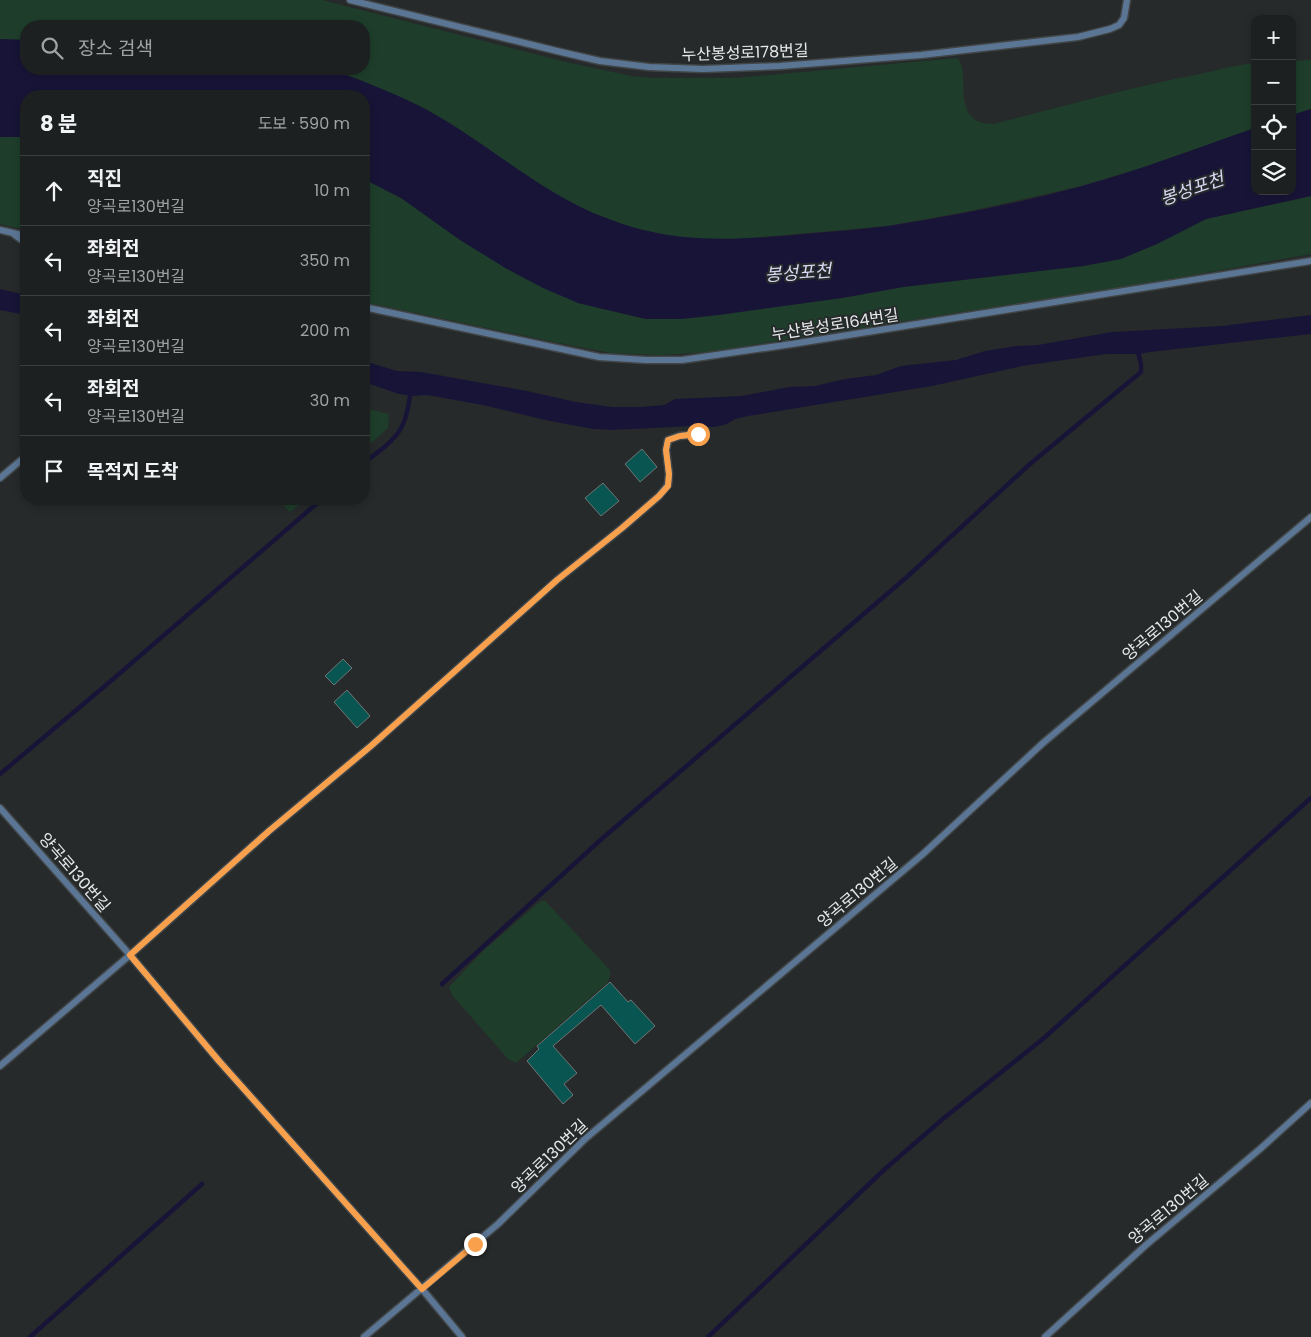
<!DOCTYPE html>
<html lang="ko">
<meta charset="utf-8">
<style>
:root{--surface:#1c2020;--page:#292d2d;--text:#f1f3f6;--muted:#a0a3a5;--line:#3a3e3e}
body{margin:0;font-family:Poppins,"Noto Sans KR",sans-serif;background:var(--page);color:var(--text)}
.controls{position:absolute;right:15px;top:15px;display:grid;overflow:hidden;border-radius:10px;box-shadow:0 2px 8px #0003}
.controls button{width:45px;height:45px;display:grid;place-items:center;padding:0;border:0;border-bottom:1px solid var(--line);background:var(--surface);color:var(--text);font:25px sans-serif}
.stop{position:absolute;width:15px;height:15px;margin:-11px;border:4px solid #f9a04d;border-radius:50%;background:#fff}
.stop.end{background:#f9a04d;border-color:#fff;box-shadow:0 1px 5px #0008}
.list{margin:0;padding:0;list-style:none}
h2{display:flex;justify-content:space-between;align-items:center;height:65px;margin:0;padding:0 20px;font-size:21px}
h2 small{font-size:16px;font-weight:400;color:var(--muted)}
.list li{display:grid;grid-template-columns:32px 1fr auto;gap:15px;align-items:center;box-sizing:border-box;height:70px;padding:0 20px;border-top:1px solid var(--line)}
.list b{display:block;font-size:19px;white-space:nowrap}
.list p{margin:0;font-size:16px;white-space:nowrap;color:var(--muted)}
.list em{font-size:16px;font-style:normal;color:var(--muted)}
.icon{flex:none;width:28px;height:28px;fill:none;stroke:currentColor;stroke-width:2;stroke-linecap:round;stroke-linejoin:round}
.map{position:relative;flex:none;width:1311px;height:1337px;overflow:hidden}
.search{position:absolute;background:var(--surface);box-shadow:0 2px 8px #0003;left:20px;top:20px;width:350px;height:55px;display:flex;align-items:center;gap:12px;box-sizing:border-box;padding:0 18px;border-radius:20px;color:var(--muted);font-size:19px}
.panel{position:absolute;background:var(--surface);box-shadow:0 2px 8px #0003;left:20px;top:90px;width:350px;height:415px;border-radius:20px}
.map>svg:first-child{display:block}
</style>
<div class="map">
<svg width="1311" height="1337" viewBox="0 0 1311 1337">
<rect width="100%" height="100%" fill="#262a2b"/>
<!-- green -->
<path fill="#1e3e2b" d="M0,0h322l244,62 65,14 23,2h83l220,-20c16,13 -10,66 37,66 67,-17 133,-36 201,-49 20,-4 39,-10 60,-12v65l-113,40 -61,18 -111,25 -83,15 -149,13 -35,1 -36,-4 -32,-7 -51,-19 -30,-16 -125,-83 -71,-32 -29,-10h35v-43h-338v14l-26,-1z
M1311,60v49l-19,6v-54z
M0,137h26v93l-26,-6z
M364,179l37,19 177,105 68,16 137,-14 59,-7 61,-11 180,-21 37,-7 37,-15 49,-25 105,-23v58l-151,27 -452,71 -48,3 -49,-2 -57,-11 -190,-40z
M364,408l25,6 -1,14 -24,21z
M278,499h28l-16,13z
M541,901h4l4,4 61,65v7l-3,6 -91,80 -8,-4 -56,-64 -3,-8 35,-37z"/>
<!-- water -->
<path fill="#181438" d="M0,39l26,1v29h303c34,12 69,25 100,42 61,34 112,82 177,107 70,28 135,22 209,15 24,-2 49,-4 73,-7 65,-10 131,-23 194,-40 58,-16 115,-38 173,-58v63h37v-76l19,-6v87l-105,23 -49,25 -36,15 -38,7 -180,21 -61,11 -123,17 -37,4h-36l-68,-16 -35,-15 -36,-19 -47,-29 -59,-42 -37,-19v-83h-338v41h-26z
M0,289l26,6v20l-26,-5z
M1311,315v19l-161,18 -10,2h-34l-84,12 -90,20 -184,30 -13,3 -8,5 -12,3 -22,-1 -82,4 -18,-1 -48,-9 -62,-15 -56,-10 -14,1 -14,-2 -35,-12v-21l33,10 24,1 106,19 49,11 36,5h29l23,-2 11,-6 67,-3 47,-9 26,-1 30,-7 31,-4 25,-9 55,-6 29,-9 31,-5 22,-1 74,-13 110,-6z"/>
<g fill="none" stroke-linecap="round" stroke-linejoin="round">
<!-- stream -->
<path stroke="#181438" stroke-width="4.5" d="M364,463c13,-11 32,-22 39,-39 5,-10 6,-23 8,-34
M0,774l105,-88 217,-187
M442,984l163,-148 303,-260 122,-112 111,-92v-8l-4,-16
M30,1337l172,-153
M708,1337l177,-168 59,-51 100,-80 267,-240"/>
</g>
<!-- building -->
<path fill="#095551" stroke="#707575" d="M642,449l15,18 -17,15 -15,-18z
M603,483l16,18 -18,15 -16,-18z
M343,659l9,9 -18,17 -9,-9z
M347,690l23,26 -13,12 -23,-26z
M610,982l18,20 3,-2 24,26 -20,18 -34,-39 -48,41 24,27 -13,11 9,11 -10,9 -36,-43 12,-12 -2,-3z"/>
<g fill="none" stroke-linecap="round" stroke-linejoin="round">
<!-- service casing -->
<g stroke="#414546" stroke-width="9">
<path id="service" d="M350,0l211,52 39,9 49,6 54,2 77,-3 141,-11 157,-18 32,-8 9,-4 5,-7 3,-18
M0,230l26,6
M15,235l11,8
M364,307l235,50 47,3h36l110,-16 519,-83
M0,478l26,-22
M0,808l130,147 89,106 203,228 40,48
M0,1066l130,-111 139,-124 103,-86 185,-165 65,-52 37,-32 9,-11 1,-11 -3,-24 2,-10 11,-4 19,-2
M364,1337l134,-113 87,-85 338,-285 120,-111 268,-226
M1045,1337l101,-92 114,-96 51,-46"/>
</g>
<!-- service -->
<use href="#service" stroke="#5b7695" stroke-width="6"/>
</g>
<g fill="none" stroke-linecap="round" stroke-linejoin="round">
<!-- route -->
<path stroke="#f9a04d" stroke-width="6" d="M475,1244l-53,45 -203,-228 -89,-106 139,-124 103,-86 185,-165 65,-52 37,-32 9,-10 1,-12 -3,-24 2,-10 12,-4 18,-2"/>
</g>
<g text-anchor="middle" stroke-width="4" stroke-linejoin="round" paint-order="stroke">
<!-- street labels -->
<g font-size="16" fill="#e7eaeb" stroke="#262a2b">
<text transform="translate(745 52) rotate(-2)" y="6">누산봉성로178번길</text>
<text transform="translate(835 324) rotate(-9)" y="6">누산봉성로164번길</text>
<text transform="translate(1162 625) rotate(-40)" y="6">양곡로130번길</text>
<text transform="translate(75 872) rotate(49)" y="6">양곡로130번길</text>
<text transform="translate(857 892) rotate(-40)" y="6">양곡로130번길</text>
<text transform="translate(549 1156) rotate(-44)" y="6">양곡로130번길</text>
<text transform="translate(1168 1209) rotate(-40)" y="6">양곡로130번길</text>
</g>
<!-- water labels -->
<g font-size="18" font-style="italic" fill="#d7d7f4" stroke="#262a2b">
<text transform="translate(1192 189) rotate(-19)" y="6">봉성포천</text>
<text transform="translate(798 273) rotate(-4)" y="6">봉성포천</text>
</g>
</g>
</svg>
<div class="controls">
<button>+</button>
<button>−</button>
<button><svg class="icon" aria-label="locate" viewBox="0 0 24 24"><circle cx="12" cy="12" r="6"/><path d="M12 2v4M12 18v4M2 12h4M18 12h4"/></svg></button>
<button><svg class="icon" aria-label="layers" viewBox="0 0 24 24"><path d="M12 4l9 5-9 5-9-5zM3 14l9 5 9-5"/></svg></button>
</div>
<div class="stop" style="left:698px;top:434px"></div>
<div class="stop end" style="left:475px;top:1244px"></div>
<div class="search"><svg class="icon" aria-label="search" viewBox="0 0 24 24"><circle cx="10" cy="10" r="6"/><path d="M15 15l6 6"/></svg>장소 검색</div>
<section class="panel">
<h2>8 분<small>도보 · 590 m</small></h2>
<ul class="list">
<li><svg class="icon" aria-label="ahead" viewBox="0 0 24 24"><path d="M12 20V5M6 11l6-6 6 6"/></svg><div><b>직진</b><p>양곡로130번길</p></div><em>10 m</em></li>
<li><svg class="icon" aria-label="left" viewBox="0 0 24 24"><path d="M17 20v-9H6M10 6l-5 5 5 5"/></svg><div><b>좌회전</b><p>양곡로130번길</p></div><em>350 m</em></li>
<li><svg class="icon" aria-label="left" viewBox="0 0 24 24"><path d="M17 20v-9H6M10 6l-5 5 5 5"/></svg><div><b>좌회전</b><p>양곡로130번길</p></div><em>200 m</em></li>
<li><svg class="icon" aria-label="left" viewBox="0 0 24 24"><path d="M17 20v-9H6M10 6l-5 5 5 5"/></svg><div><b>좌회전</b><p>양곡로130번길</p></div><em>30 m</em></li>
<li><svg class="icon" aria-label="arrive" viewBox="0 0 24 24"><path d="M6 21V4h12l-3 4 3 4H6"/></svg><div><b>목적지 도착</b></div></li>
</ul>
</section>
</div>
